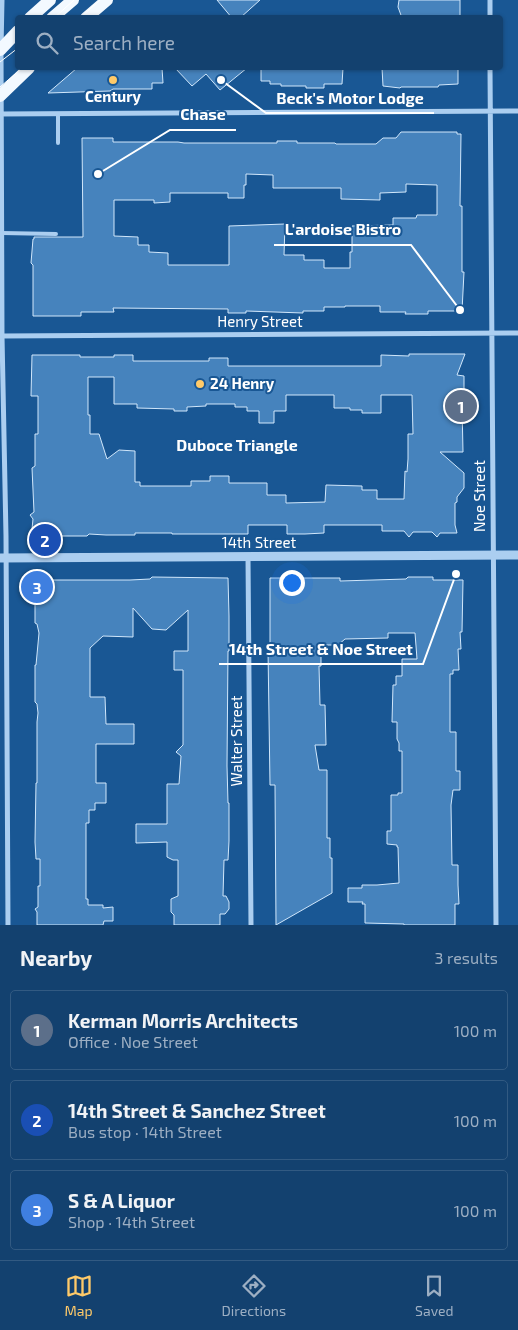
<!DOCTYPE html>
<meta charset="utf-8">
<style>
:root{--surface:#13416f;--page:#204c77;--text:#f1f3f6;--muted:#9dafc3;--line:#325a82;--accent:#ffca69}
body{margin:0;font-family:"Exo 2",sans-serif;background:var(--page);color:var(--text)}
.you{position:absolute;left:291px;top:582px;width:18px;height:18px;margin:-12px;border:4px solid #fff;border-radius:50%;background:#1a73e8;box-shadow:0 0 0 8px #1a73e833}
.badge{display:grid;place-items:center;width:32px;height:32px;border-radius:50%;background:var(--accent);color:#fff;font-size:16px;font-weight:700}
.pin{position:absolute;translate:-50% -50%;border:2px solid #fff;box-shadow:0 1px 5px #0006}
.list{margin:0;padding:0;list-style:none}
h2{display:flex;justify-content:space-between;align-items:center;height:65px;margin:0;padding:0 20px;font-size:21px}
h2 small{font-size:16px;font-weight:400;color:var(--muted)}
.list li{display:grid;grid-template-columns:32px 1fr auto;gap:15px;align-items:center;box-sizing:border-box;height:80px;margin:0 10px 10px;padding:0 10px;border:1px solid var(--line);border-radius:5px}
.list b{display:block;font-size:19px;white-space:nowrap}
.list p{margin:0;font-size:16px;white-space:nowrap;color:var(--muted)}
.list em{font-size:16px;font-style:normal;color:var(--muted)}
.icon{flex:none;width:28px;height:28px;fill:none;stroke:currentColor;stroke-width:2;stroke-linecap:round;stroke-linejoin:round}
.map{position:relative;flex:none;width:518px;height:925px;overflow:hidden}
.search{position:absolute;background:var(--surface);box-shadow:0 1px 4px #0004;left:15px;right:15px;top:15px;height:55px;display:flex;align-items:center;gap:12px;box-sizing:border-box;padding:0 18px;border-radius:5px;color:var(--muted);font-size:19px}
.sheet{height:335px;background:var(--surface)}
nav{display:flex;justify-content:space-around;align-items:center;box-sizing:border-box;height:70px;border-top:1px solid var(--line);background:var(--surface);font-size:14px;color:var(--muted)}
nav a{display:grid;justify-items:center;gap:2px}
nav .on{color:var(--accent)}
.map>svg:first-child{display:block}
</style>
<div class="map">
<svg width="518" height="925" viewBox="0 0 518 925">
<rect width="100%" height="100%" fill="#195794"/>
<!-- building -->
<path fill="#4683bd" stroke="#d1e7fb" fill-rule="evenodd" d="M217,0h43l-20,18h-8z
M399,0h61v18h-58l-4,-11z
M77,68h85l1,15h-11v6h-39l-3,2 -62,2z
M175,68h72l-27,22 -14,-16 -14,12z
M261,68h82l-1,16h-18v4h-18v-2h-25v-2h-11v-3h-9z
M382,68h76v16l-19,1 -1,2h-37l-1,1 -17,-2z
M401,132h56v2h4l-1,72h2v66h2l-2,39h-34v3h-23l1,-2h-26v-6h-35v1h-21v4h-21v2l-57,-2v2h-18v-4l-115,-1 1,4h-33v4h-48v-51l-2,-2 2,-24h1v-2h49l-1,-99h31v4h65l6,1h93v-2h20v2h38l1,1h40l7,-6h13zM246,174l27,1v13h68v11l39,1v-7l26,-1v-8l31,1v30h-20l-1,3h-23v7l-41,1v26h-2v16h-26v-8h-20v-5h-20l1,-31 -56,2v39h-61v-12l-19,-1v-7h-11v-8l-24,-1v-36h40v3l16,-1v-9h58v5h16v-13h2z
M409,354h56l-8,21 7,1v22l4,3 -6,4 1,47h-23l24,21v15l-7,9v5l-2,1v22l2,8h-17l-3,4 -5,-5h-19l-4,5 -5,-6h-22v-6h-58v8l-19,1h-18v-9h-39v9h-76v-1h-37v2h-29l-17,-1 -2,2h-48l-7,-7 1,-10 -3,-4 4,-3 -2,-44 3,-2v-32h3v-38h-7l1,-41h48v2h34v-2h19v6h76v-3h19v8h153v-11l28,1zM88,377h26v27h23v4l37,1v2h13v-4l19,-1v-2h29v3h12v4h12v12h15v-12h12v-16h48v13h16v2h12v3h19v-18h31l1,39h-5v25l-1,13 -2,-1 -1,28h-27v-9h-15v-4l-36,-1 -1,17 -39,1v-8h-19v-12h-38v-7h-19v5h-19v5h-51v-4h-5v-31l-16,-1 -12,9 -8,-25h-9v-19h-2z
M152,577l76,1 1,38v35h-1l-1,115 1,37h1v38l-1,19h-4l-1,36h3l3,6v7l-4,5h-5v11h-46v-10l-3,-3v-13l7,-3v-36h-5l-6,-3v-15l-31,1v-19h31v-40h12l2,-28 -5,-4 7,-7v-75h-9v-19h14v-41l-22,20 -14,-1 -19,-21v29l-30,-1 -13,12v49h15l1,27h28v20h-38v39h10v20h-11v7h-6v13h-3v76h2v6h15v3l10,-1v14h-9l-1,4h-66v-13l-2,-3 3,-2v-21h2v-27h-4l-1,-17 1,-59h1v-61l1,-9 -1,-9 -2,-2v-37h1l3,-32 -2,-9 -2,-1v-39l4,-4h91l20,-1z
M408,577h25v3h30l-1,52h-2l1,17h-3l1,21h-6v4h-3v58h6v39h4v19h-7l-2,15 1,60h6v20l1,19h-4v21h-51v-1l-39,-1v-19h-3l1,-2h-15v-14h14v-3h15l22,-2 -1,-36h-1v-2l-10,-1v-13h4v-36h7v-2h4v-42h-3v-8l-2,-4v-17h-5l1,-37h3v-9h6v-17h15l-2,-26h-27v5l-43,1 -7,6h-17v21h-2l1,39h5l1,40h-11l4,25h8v68h3v20h2v35l-56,32 -1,-140h-5l-2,-135h2v-72h70v3l66,-2z"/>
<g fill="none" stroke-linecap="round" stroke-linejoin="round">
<!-- service -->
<path stroke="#abcef0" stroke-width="4" d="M58,143v-29
M2,233l54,1"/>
<!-- minor -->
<path stroke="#abcef0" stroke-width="5" d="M2,0l-1,49 1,287 4,200 2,389
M490,0v18
M490,68l6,857
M0,114l518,-3
M2,336l516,-3
M248,557l3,368"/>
<!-- tertiary -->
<path stroke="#abcef0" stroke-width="9" d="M0,558l518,-3"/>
<!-- primary -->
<path stroke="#f3f9ff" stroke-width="12" d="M30,18l20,-18
M52,18l21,-18
M86,18l21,-18
M0,50l18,-19
M0,96l29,-28"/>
<!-- tram -->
<path stroke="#fff" stroke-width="1" d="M54,18l20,-18
M80,18l20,-18
M0,62l18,-14
M0,87l22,-19"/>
</g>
<!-- markers -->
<g fill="#ffca69" stroke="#195794" stroke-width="2">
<circle cx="113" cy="80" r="5"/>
<circle cx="200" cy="384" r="5"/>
</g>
<g text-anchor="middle" stroke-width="4" stroke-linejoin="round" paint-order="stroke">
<!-- poi labels -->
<g font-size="15" font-weight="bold" fill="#fff" stroke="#195794">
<text x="113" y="102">Century</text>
<text x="210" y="389" text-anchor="start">24 Henry</text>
</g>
<!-- street labels -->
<g font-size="15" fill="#fff" stroke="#195794">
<text x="260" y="327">Henry Street</text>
<text transform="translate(480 496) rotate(-90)" y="5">Noe Street</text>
<text x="259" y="548">14th Street</text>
<text transform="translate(237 741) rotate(-90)" y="5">Walter Street</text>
</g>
<!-- neighbourhood labels -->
<g font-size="16" font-weight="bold" fill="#fff" stroke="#195794">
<text x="237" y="451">Duboce Triangle</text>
</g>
</g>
<!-- callouts -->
<path fill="none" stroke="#fff" stroke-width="2" d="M221 80L266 113H434M98 174L170 130H236M460 310L411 245H274M456 574L423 664H219"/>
<g fill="#fff" stroke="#195794" stroke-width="2">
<circle cx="221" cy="80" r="5"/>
<circle cx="98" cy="174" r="5"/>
<circle cx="460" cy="310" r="5"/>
<circle cx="456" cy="574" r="5"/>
</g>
<g font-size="16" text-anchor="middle" font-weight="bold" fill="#fff" stroke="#195794" stroke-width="4" stroke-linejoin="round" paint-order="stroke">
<text x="350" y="104">Beck's Motor Lodge</text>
<text x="203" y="120">Chase</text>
<text x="343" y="235">L'ardoise Bistro</text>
<text x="321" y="655">14th Street &amp; Noe Street</text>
</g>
</svg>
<div class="you"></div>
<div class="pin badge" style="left:461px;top:406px;background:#5c6f8a">1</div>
<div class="pin badge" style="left:45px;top:540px;background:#1a4fb4">2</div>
<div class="pin badge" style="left:37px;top:587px;background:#3f7fe0">3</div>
<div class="search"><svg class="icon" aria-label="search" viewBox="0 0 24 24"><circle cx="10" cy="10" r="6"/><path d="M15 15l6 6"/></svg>Search here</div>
</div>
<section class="sheet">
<h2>Nearby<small>3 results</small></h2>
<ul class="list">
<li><span class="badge" style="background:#5c6f8a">1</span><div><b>Kerman Morris Architects</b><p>Office · Noe Street</p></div><em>100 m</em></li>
<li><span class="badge" style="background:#1a4fb4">2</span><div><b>14th Street &amp; Sanchez Street</b><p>Bus stop · 14th Street</p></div><em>100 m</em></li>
<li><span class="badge" style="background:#3f7fe0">3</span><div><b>S &amp; A Liquor</b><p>Shop · 14th Street</p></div><em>100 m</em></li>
</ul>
</section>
<nav>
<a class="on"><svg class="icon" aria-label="map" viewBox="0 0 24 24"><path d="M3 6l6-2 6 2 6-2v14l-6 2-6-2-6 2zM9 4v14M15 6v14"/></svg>Map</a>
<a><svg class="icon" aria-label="directions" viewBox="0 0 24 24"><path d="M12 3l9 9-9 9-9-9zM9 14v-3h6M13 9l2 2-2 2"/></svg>Directions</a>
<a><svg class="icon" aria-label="saved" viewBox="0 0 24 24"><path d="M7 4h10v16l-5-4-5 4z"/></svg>Saved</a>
</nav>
